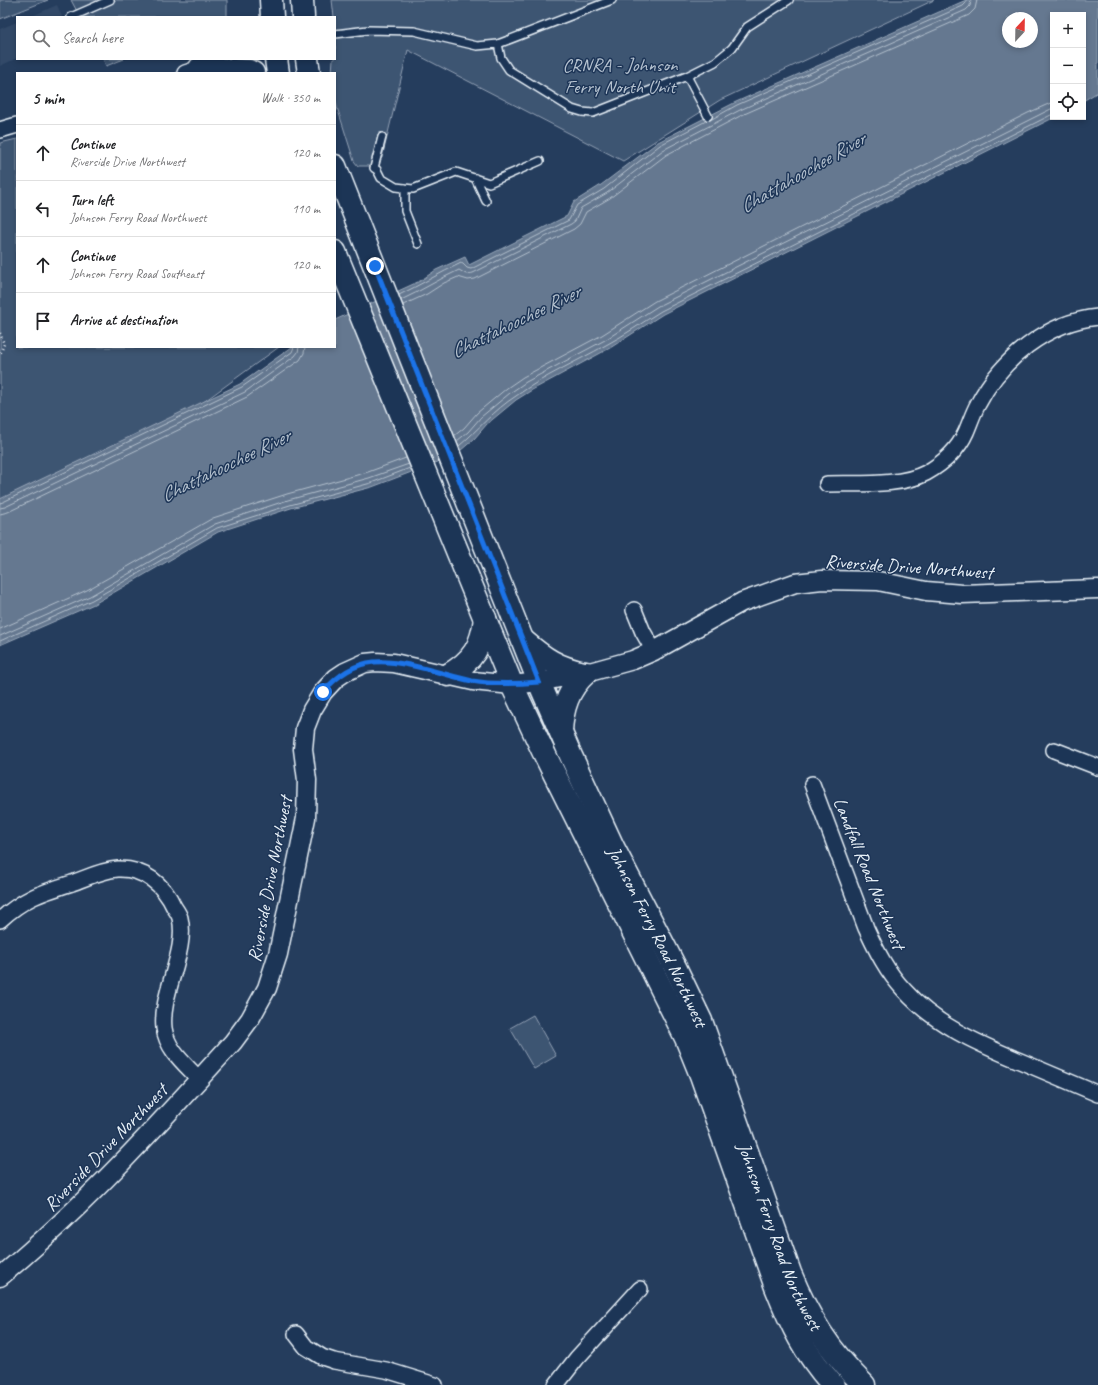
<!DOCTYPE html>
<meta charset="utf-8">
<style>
:root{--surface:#fff;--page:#f6f6f6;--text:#202124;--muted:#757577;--line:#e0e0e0}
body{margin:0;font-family:Caveat,sans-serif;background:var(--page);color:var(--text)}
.controls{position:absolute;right:12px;top:12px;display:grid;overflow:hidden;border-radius:0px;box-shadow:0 2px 6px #0003}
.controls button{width:36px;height:36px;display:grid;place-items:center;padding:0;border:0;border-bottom:1px solid var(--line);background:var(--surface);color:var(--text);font:20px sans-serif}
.compass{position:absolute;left:1002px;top:12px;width:36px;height:36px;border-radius:50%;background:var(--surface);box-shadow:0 2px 6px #0003;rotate:22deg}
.stop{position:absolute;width:12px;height:12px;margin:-9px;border:3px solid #1a73e8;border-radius:50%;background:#fff}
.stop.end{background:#1a73e8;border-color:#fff;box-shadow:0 1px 4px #0008}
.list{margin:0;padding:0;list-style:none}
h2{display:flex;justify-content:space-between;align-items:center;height:52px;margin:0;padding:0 16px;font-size:17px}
h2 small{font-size:13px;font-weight:400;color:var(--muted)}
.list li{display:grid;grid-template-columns:26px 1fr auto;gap:12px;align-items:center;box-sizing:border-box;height:56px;padding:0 16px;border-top:1px solid var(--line)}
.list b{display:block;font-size:15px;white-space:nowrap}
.list p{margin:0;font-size:13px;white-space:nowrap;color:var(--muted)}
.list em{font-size:13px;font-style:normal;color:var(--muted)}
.icon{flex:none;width:22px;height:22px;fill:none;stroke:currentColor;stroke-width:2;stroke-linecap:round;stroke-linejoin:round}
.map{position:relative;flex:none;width:1098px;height:1385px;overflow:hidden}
.search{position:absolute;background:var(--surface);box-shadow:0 2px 6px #0003;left:16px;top:16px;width:320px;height:44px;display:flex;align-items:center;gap:10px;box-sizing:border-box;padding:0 14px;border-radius:0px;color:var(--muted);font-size:15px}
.panel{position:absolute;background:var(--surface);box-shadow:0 2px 6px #0003;left:16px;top:72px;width:320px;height:276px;border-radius:0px}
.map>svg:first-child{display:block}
</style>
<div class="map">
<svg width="1098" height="1385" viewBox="0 0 1098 1385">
<rect width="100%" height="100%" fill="#253d5d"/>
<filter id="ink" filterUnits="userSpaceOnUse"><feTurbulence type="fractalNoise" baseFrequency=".025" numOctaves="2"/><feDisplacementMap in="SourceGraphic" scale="8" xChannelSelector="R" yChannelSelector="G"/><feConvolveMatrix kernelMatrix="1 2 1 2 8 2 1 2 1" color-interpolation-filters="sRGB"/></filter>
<g filter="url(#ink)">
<!-- built -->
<path fill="#334a68" d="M57,5l5,12h-32z
M17,22v36l-17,8v-37z"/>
<!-- green -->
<path fill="#3e5472" stroke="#93a2b5" d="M0,0h48l-48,19z
M71,0h156v17h-147z
M332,0h602l-214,100 -97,61 -215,-111 -26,108 -10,8h-14l-4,-5 -17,-54 -2,-9v-25h-3l1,-14h2v-42h-1z
M103,59h21l-18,7z
M17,139v208h262l-132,96 -147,68v-368z
M533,1015l23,41 -22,13 -24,-41z"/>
<!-- water -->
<path fill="#657890" stroke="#99a8ba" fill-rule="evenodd" d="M966,0h132v92l-15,9v-86h-30v102h2l-392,197 -53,34 -78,42 -16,10 -29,24 -13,15 -14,12 -17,9 -71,27 -81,21 -73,24 -124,72 -94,41v-146l240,-115 52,-37h43v-27l85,-39 16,-11 29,-13 4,8 98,-49 7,-14 27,-17 57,-43 78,-40zM1008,18h24v24h-24z"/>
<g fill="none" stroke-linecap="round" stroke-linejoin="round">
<!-- shore -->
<path stroke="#b4c1ce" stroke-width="1" d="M712,119l25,-14 226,-99 3,-3v-3
M399,295c21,-10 41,-22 62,-32l2,1 4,4 4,1 98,-49 8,-15 27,-16 56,-44 48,-25
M401,300c20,-9 38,-21 58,-30l7,4 7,-1 98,-49 4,-3 6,-13 26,-15 56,-43 77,-40 226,-100 4,-4 1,-6
M403,305l24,-11 17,-11 14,-6 10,3 7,-1 99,-50 6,-5 6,-12 24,-14 56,-43 76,-40 227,-100 6,-6 2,-9
M454,436l10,-8 13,-15 30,-25 16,-11 79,-42 53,-34 373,-188 25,-11
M457,441l11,-9 13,-15 29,-24 16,-11 79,-42 53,-34 395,-198
M459,446c19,-16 35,-36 57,-50 28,-20 60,-34 90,-51 19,-10 37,-23 55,-34l392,-197
M0,503l3,-1 239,-115 50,-35 2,-5
M0,508l5,-1 240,-115 50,-36 3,-4 1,-5
M0,514l8,-2 239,-115 53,-37 4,-7 1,-6
M0,629l87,-39 126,-72 74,-24 81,-22 38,-14
M0,636l90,-40 125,-72 73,-24 81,-22 40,-14
M0,641l92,-41 125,-72 73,-23 81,-22 39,-15"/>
<!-- service casing -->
<g stroke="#e8f1f8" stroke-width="10">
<path id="service" d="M612,0l-114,44 3,14 8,12 63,39 10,3 11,1 94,-37 28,-14 17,-14 15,-21 42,-27
M71,17l39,-17
M335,34l33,-4 46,1 63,15 21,-2
M687,76l21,40
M382,137l-8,31 3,2 4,8 15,9 17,2 43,-17 33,11 51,-22
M475,178l11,23
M405,188v23l13,33"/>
</g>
<!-- minor casing -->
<g stroke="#e8f1f8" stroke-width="18">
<path id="minor" d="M185,73l25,-8
M0,130l17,-5
M827,484c29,-1 73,3 99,-11 16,-9 32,-23 40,-41 4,-9 7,-19 12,-28 23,-44 68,-82 120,-87
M634,610l9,22 11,19
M1054,750l44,17
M812,784l54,144c10,22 21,44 38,62 31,35 73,53 116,71 26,11 52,22 78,33
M0,920c24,-22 41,-27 72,-37 14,-5 30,-13 46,-14 26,-1 46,16 56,38 2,3 5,7 6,11 8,33 -20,76 -16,110 3,22 21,36 35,51
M296,1334l10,13 16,10 12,4 52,9 49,15
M556,1385l21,-27 63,-69"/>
</g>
<!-- tertiary casing -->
<g stroke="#e8f1f8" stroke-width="21">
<path id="tertiary" d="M0,1277c85,-71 159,-153 233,-235l17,-23 17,-31 11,-34 28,-136 1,-38 -4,-31 2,-21 7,-18 11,-18 13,-14 9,-6 20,-9 10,-1 19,1 79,18 39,4 27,-3 47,-9 47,-13 21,-9 88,-49 53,-19 27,-3 56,1 48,10 36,3 136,-5"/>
</g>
<!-- primary casing -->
<g stroke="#e8f1f8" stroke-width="25">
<g id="primary">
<path d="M271,0l1,17"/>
<path d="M302,0l1,17"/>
<path d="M276,59l2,14"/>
<path d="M307,59l2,14"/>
<path d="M200,68l49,3 4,2"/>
<path id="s1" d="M335,166l204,516 32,74 42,91 63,122 25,52 89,252c18,44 40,79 74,112"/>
<path d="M335,252l177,433 31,66 143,287 15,37 75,212c15,38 29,67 57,98"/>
<path d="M524,641c21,18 33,26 60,32"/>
<path d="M448,675c25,-14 34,-29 37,-57"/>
<path d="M561,732c1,-23 7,-43 25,-59"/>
</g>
</g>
<!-- path -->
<path stroke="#e8f1f8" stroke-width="2.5" stroke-dasharray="1 3" stroke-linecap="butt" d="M0,333l4,11 -4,11"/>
<!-- service -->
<use href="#service" stroke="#1d3557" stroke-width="7"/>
<!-- minor -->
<use href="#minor" stroke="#1d3557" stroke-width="15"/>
<!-- tertiary -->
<use href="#tertiary" stroke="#1d3557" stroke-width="18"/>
<!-- primary -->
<use href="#primary" stroke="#1d3557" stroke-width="22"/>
</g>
</g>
<g fill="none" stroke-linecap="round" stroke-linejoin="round" filter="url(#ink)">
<!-- route -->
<path stroke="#1a73e8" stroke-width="5" d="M323,692c13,-15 30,-28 51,-30 28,-3 70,13 98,19 23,4 44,3 67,1l-164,-416"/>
</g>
<g text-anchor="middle" stroke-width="3" stroke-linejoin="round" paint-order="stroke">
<!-- park labels -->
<g font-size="19" fill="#b5c2d0" stroke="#1d3557">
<text x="620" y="71">CRNRA - Johnson<tspan x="620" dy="22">Ferry North Unit</tspan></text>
</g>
<!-- street labels -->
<g font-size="19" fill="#e8f1f8" stroke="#1d3557">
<text transform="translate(909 566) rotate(4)" y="7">Riverside Drive Northwest</text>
<text transform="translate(870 873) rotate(68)" y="7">Landfall Road Northwest</text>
<text transform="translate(269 879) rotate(-79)" y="7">Riverside Drive Northwest</text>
<text dy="7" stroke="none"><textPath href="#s1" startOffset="836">Johnson Ferry Road Northwest</textPath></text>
<text transform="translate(105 1147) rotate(-46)" y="7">Riverside Drive Northwest</text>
<text dy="7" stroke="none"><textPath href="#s1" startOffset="1160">Johnson Ferry Road Northwest</textPath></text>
</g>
<!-- water labels -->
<g font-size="20" font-style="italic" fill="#b4c1ce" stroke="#1d3557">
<text transform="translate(802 172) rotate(-30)" y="7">Chattahoochee River</text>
<text transform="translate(515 321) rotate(-26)" y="7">Chattahoochee River</text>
<text transform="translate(225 465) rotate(-26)" y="7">Chattahoochee River</text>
</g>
</g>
</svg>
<div class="controls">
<button>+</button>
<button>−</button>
<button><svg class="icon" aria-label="locate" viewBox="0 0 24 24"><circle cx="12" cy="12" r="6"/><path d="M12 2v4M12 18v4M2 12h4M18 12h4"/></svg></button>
</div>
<svg class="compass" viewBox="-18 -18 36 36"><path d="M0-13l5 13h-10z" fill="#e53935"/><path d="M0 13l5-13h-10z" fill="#757577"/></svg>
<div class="stop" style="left:323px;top:692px"></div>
<div class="stop end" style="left:375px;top:266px"></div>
<div class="search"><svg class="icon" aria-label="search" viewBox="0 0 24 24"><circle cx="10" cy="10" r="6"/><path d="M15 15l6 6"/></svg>Search here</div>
<section class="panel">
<h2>5 min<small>Walk · 350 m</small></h2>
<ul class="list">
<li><svg class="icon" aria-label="ahead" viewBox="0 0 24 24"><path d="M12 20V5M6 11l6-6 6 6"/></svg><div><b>Continue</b><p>Riverside Drive Northwest</p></div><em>120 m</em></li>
<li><svg class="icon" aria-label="left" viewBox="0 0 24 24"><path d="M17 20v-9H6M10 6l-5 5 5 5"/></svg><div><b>Turn left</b><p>Johnson Ferry Road Northwest</p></div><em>110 m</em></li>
<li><svg class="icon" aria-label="ahead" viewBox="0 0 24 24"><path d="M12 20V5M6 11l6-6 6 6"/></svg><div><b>Continue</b><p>Johnson Ferry Road Southeast</p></div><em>120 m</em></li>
<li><svg class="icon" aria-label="arrive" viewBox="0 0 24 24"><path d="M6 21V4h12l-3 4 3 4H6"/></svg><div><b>Arrive at destination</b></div></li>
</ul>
</section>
</div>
